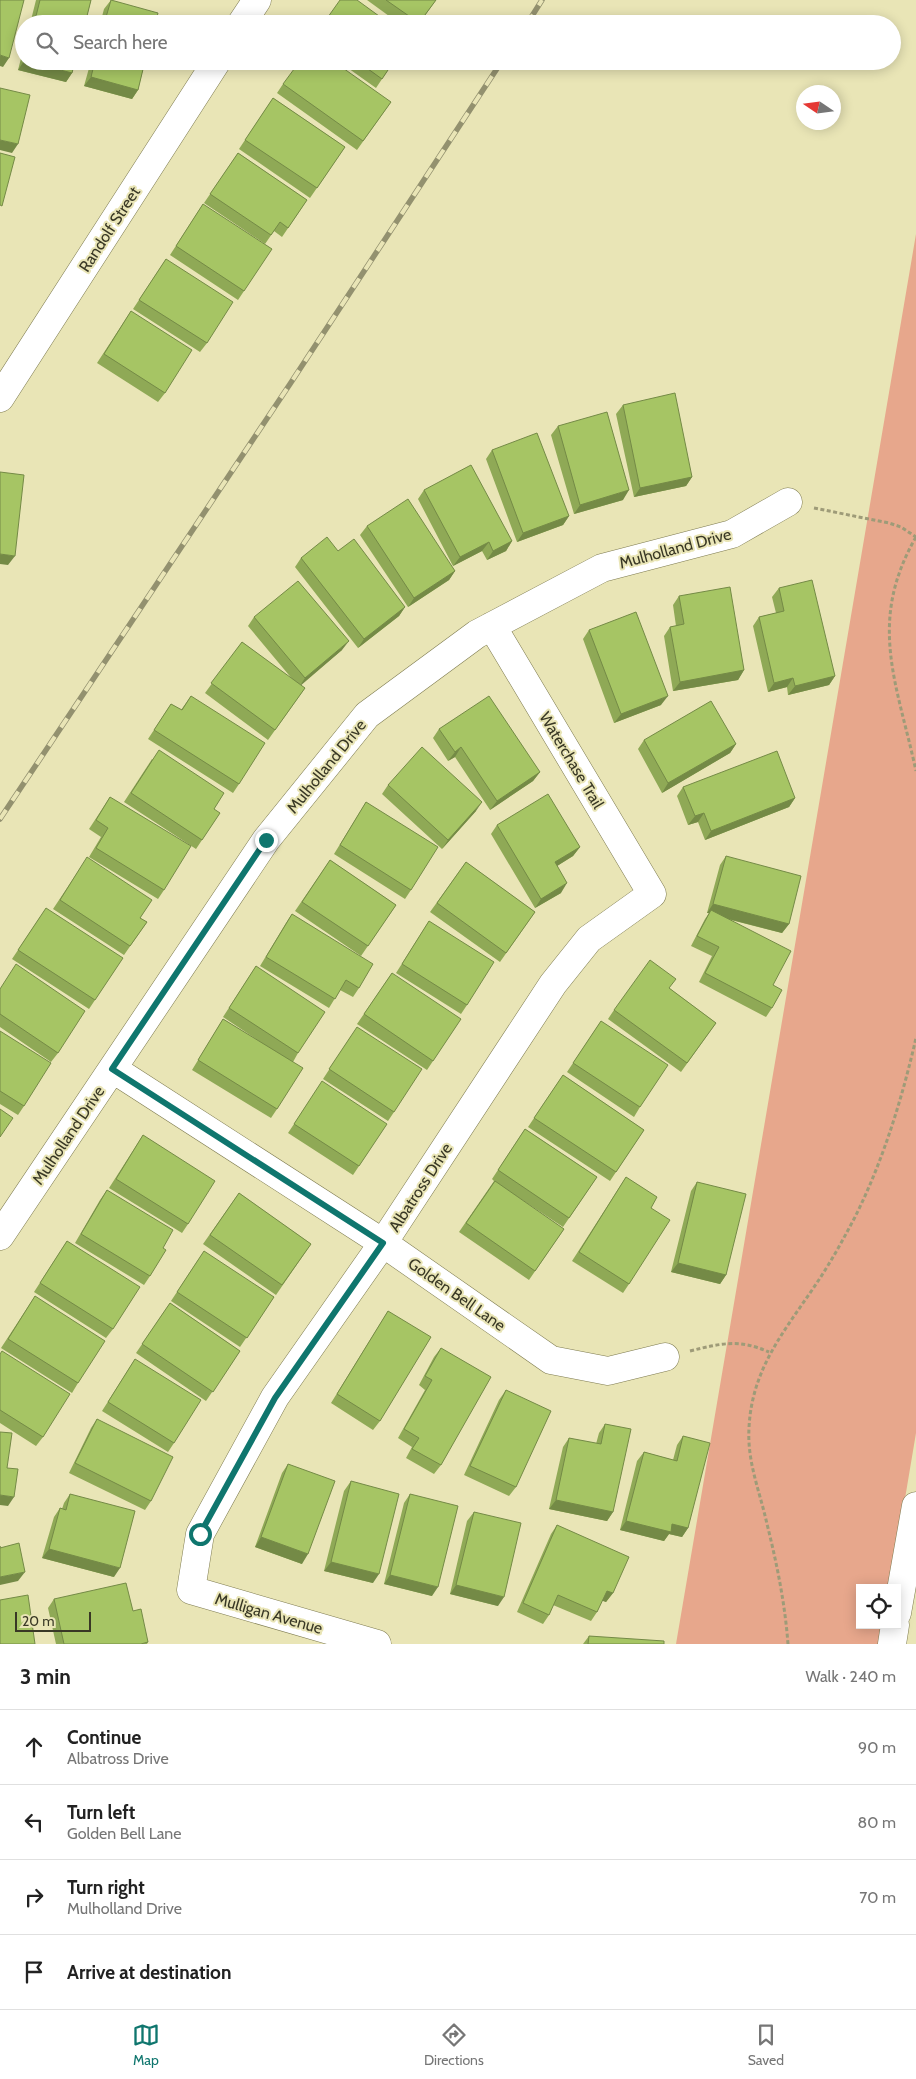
<!DOCTYPE html>
<meta charset="utf-8">
<style>
:root{--surface:#fff;--page:#f2f2f2;--text:#222;--muted:#767676;--line:#e0e0e0;--accent:#0f766e}
body{margin:0;font-family:Cabin,sans-serif;background:var(--page);color:var(--text)}
.controls{position:absolute;right:15px;bottom:15px;display:grid;overflow:hidden;border-radius:0px;box-shadow:0 2px 12px #0003}
.controls button{width:45px;height:45px;display:grid;place-items:center;padding:0;border:0;border-bottom:1px solid var(--line);background:var(--surface);color:var(--text);font:25px sans-serif}
.compass{position:absolute;left:796px;top:85px;width:45px;height:45px;border-radius:50%;background:var(--surface);box-shadow:0 2px 12px #0003;rotate:283deg}
.scale{position:absolute;left:15px;bottom:12px;width:76px;box-sizing:border-box;padding-left:5px;border:2px solid #393825;border-top:0;font-size:14px;line-height:18px;white-space:nowrap;color:#393825;-webkit-text-stroke:4px #e9e5b6;paint-order:stroke}
.stop{position:absolute;width:15px;height:15px;margin:-11px;border:4px solid #0f766e;border-radius:50%;background:#fff}
.stop.end{background:#0f766e;border-color:#fff;box-shadow:0 1px 5px #0008}
.list{margin:0;padding:0;list-style:none}
h2{display:flex;justify-content:space-between;align-items:center;height:65px;margin:0;padding:0 20px;font-size:21px}
h2 small{font-size:16px;font-weight:400;color:var(--muted)}
.list li{display:grid;grid-template-columns:32px 1fr auto;gap:15px;align-items:center;box-sizing:border-box;height:75px;padding:0 20px;border-top:1px solid var(--line)}
.list b{display:block;font-size:19px;white-space:nowrap}
.list p{margin:0;font-size:16px;white-space:nowrap;color:var(--muted)}
.list em{font-size:16px;font-style:normal;color:var(--muted)}
.icon{flex:none;width:28px;height:28px;fill:none;stroke:currentColor;stroke-width:2;stroke-linecap:round;stroke-linejoin:round}
.map{position:relative;flex:none;width:916px;height:1644px;overflow:hidden}
.search{position:absolute;background:var(--surface);box-shadow:0 2px 12px #0003;left:15px;right:15px;top:15px;height:55px;display:flex;align-items:center;gap:12px;box-sizing:border-box;padding:0 18px;border-radius:28px;color:var(--muted);font-size:19px}
.sheet{height:365px;background:var(--surface)}
nav{display:flex;justify-content:space-around;align-items:center;box-sizing:border-box;height:70px;border-top:1px solid var(--line);background:var(--surface);font-size:14px;color:var(--muted)}
nav a{display:grid;justify-items:center;gap:2px}
nav .on{color:var(--accent)}
.map>svg:first-child{display:block}
</style>
<div class="map">
<svg width="916" height="1644" viewBox="0 0 916 1644">
<rect width="100%" height="100%" fill="#e9e5b6"/>
<!-- green -->
<path fill="#e7a78c" d="M916,234v1199l-26,155h-30v37h23l-3,19h-204z"/>
<g fill="none" stroke-linecap="round" stroke-linejoin="round">
<!-- minor casing -->
<g stroke="#7e7b50" stroke-width="29">
<path id="minor" d="M241,24l16,-24
M0,398l217,-337
M113,1069l270,174 168,117 57,11 57,-14
M0,1236l266,-396 101,-125 110,-81 125,-66 130,-34 56,-32
M897,1613l19,-107
M377,1644l-186,-54 9,-56 75,-137 108,-154 170,-259 36,-45 63,-45 -160,-268
M892,1644l3,-19"/>
</g>
<!-- path -->
<path stroke="#9e9b78" stroke-width="3" stroke-dasharray="4 2.5" stroke-linecap="butt" d="M814,508l75,15 12,4 15,10
M916,537c-49,85 -19,146 0,234
M690,1351c32,-8 49,-12 79,1
M788,1644c-3,-40 -11,-80 -21,-120 -7,-32 -20,-62 -18,-96 3,-67 45,-107 78,-161 10,-16 19,-33 28,-50 28,-56 47,-118 61,-179"/>
<!-- minor -->
<use href="#minor" stroke="#fff" stroke-width="28"/>
<!-- rail casing -->
<g stroke="#93916f" stroke-width="5.5">
<path id="rail" d="M527,24l15,-24
M0,819l290,-435 212,-323"/>
</g>
<!-- rail -->
<use href="#rail" stroke="#e9e5b6" stroke-width="4" stroke-dasharray="11" stroke-linecap="butt"/>
</g>
<!-- wall -->
<path fill="#8fa956" d="M36,0h55l-6,24h-55z
M111,0l44,24h-55l4,-15z
M367,0h69l-17,24h-19z
M24,47v14h51l-3,12 -6,9 -48,-12z
M91,61h54l-7,29 -6,9 -48,-13z
M338,61h56l-18,27z
M283,84l108,18 -34,48 -80,-57z
M273,98l72,49 -35,51 -71,-49z
M238,153l69,47 -25,37 -8,-6 -9,13 -61,-41z
M203,204l41,87 -6,9 -68,-45z
M166,259l41,84 -7,9 -67,-43z
M131,311l34,82 -7,9 -61,-39z
M623,405l69,72 -6,9 -52,11 -18,-83z
M558,426l65,74 -49,14 -23,-79z
M492,450l77,66 -6,9 -46,17 -31,-83z
M424,490l88,51 -6,10 -19,9 -5,-9 -29,15 -35,-67z
M367,526l88,45 -6,9 -41,27 -48,-72z
M338,551l67,56 -6,9 -41,32 -63,-81 6,-9z
M779,588l56,88 -6,9 -41,10 -1,-8 -19,5 -15,-66 6,-9 17,-4 -4,-16z
M679,596l65,74 -6,10 -65,11 -9,-55 6,-9 6,-1 -3,-21z
M254,617l88,33 -42,35 5,3 -37,52 -63,-47 37,-51 51,38 -45,-54z
M589,630l72,75 -47,18 -31,-84z
M191,696l48,88 -6,9 -85,-54 23,-35 10,6z
M439,729l101,43 -7,9 -43,29 -35,-53 -7,4 -15,-23z
M644,740l92,4 -6,9 -68,40 -24,-44z
M152,759l62,50 -12,31 -6,9 -72,-47z
M388,785l88,26 -34,38 -60,-55z
M683,787l112,11 -6,9 -84,33 -7,-18 -10,3 -11,-29z
M110,797l54,93 -6,9 -69,-42 12,-20 -12,-8z
M366,802l45,88 -6,9 -71,-45z
M497,825l83,22 -7,9 -16,10 4,27 -26,15 -44,-74z
M726,856l63,68 -7,9 -55,-14 46,66 -1,23 -6,9 -67,-35 13,-26 -21,-10 14,-27 4,-6h-2l13,-48z
M330,860l66,45 -35,51 -66,-45z
M466,862l69,50 -35,50 -70,-50z
M81,867l59,51 7,4 -23,33 -71,-46z
M292,914l67,74 -6,9 -13,-7 -11,18 -69,-42 26,-43z
M40,917l55,83 -6,9 -77,-50z
M429,921l38,84 -6,9 -65,-41z
M256,966l42,87 -5,9 -16,47 -6,9 -79,-48 31,-51 39,24 -39,-26z
M392,973l41,88 -6,9 -70,-46z
M0,988l58,65 -7,9 -51,-35z
M669,988l47,35 -35,49 -73,-53 6,-9z
M601,1021l39,86 -6,10 -67,-45z
M0,1031l24,75 -6,9 -18,-11z
M351,1036l43,76 -6,9 -65,-42z
M563,1075l81,55 -34,51 -82,-54z
M316,1091l43,75 -6,9 -65,-42z
M525,1129l72,48 -34,50 -65,-43 66,45 -35,51 -70,-48 35,-51 -2,-2z
M143,1135l45,89 -6,9 -73,-45z
M626,1177l25,31 -22,76 -6,9 -51,-32z
M697,1182l29,93 -6,9 -49,-12 20,-81z
M107,1190l56,58 -13,28 -6,9 -69,-42 25,-43z
M239,1193l72,51 -35,51 -73,-51z
M67,1241l46,88 -7,9 -72,-46z
M198,1260l76,37 -34,50 -69,-46z
M35,1296l43,87 -6,10 -71,-45z
M170,1303l70,48 -34,50 -70,-48z
M388,1311l-8,110 -7,9 -42,-27z
M441,1348v117l-7,9 -28,-16 6,-11 -14,-9 27,-48 -6,-5 15,-28z
M0,1354l43,83 -7,9 -36,-23z
M135,1359l39,84 -6,9 -66,-41z
M506,1390l10,97 -7,9 -45,-21 35,-75z
M97,1419l54,82 -6,9 -76,-37 22,-45z
M605,1424l8,88 -6,9 -58,-12 14,-62 6,-9 27,6 3,-11z
M683,1436l5,92 -6,9 -13,-3 -5,7 -44,-11 17,-69 7,-9 29,8 4,-15z
M288,1464l14,100 -47,-17 27,-74z
M351,1481l22,102 -49,-12 20,-80z
M70,1494l44,83 -72,-19 12,-41 6,-9 2,1 2,-6z
M410,1494l22,102 -48,-12 20,-81z
M474,1512l24,94 -48,-12 17,-73z
M557,1525l56,68 -7,9 -4,-2 -5,12 -6,9 -38,-16 -4,10 -6,9 -26,-12 34,-78z
M54,1599l79,12 15,31 -1,2h-91l-8,-36z
M589,1636l75,8h-81z"/>
<!-- shaded-wall -->
<path fill="#748a46" d="M0,55l9,3 -6,9 -3,-1z
M24,61h2l46,12 -6,9 -48,-12z
M91,77l47,13 -6,9 -48,-13z
M0,140l18,4 -6,9 -12,-3z
M692,477l-6,9 -52,11 6,-9z
M629,490l-6,10 -49,14 6,-9z
M569,516l-6,9 -46,17 6,-9z
M512,541l-6,10 -19,9 6,-9z
M489,542l-7,9 -29,15 7,-9z
M0,554l15,2 -7,9 -8,-1z
M455,571l-6,9 -41,27 6,-9z
M405,607l-6,9 -41,32 6,-9z
M349,641l-7,9 -43,37 6,-9z
M744,670l-6,10 -65,11 7,-9z
M835,676l-6,9 -41,10 7,-9z
M793,678l-6,9 -19,5 6,-9z
M668,696l-7,9 -47,18 7,-9z
M736,744l-6,9 -68,40 6,-10z
M461,747l-6,10 -7,4 7,-9z
M540,772l-7,9 -43,29 7,-9z
M795,798l-6,9 -84,33 6,-9z
M482,802l-6,9 -34,38 6,-9z
M704,813l-6,9 -10,3 7,-9z
M580,847l-7,9 -24,15 6,-9z
M567,883l-6,10 -26,15 6,-9z
M713,904l76,20 -7,9 -73,-19 2,-4 -2,3h-2z
M678,1263l48,12 -6,9 -49,-12z
M0,1495l14,2 -6,9 -8,-1z
M556,1500l57,12 -6,9 -58,-12z
M626,1521l46,3 16,4 -6,9 -13,-3 -5,7 -44,-11z
M261,1537l47,17 -6,10 -47,-17z
M49,1549l71,19 -6,9 -72,-19z
M331,1562l48,12 -6,9 -49,-12z
M25,1572l-7,9 -18,4v-8z
M390,1575l48,12 -6,9 -48,-12z
M456,1585l48,12 -6,9 -48,-12z
M607,1591l6,2 -7,9 -6,-2z"/>
<!-- building -->
<path fill="#a6c564" stroke="#748a46" d="M0,0h24l-15,58 -9,-3z
M40,0h51l-6,24h-51z
M111,0l47,13 -3,11h-51z
M340,0h17l33,24h-67z
M386,0h50l-17,23z
M26,61h49l-3,12z
M95,61h50l-7,29 -47,-13z
M300,61h33l58,41 -28,39 -80,-57z
M357,61h37l-12,18z
M0,88l30,7 -12,49 -18,-4z
M273,98l72,49 -28,41 -72,-48z
M0,153l15,4 -13,49 -2,-1z
M238,153l69,47 -19,28 -8,-6 -9,13 -61,-41z
M203,204l69,45 -28,42 -68,-45z
M166,259l67,43 -26,41 -68,-43z
M131,311l61,39 -27,43 -61,-39z
M675,393l17,84 -52,11 -17,-83z
M607,412l22,78 -49,15 -22,-79z
M537,433l32,83 -46,17 -31,-83z
M471,465l41,76 -19,10 -4,-9 -29,15 -36,-67z
M0,472l24,3 -9,81 -15,-2z
M408,499l47,72 -41,27 -47,-72z
M327,537l11,14 16,-12 51,68 -41,32 -63,-81z
M812,580l23,96 -40,10 -2,-8 -19,5 -15,-66 25,-6 -5,-23z
M298,581l51,60 -44,37 -51,-61z
M730,587l14,83 -64,12 -10,-55 14,-3 -5,-28z
M636,612l32,84 -47,18 -32,-84z
M242,642l63,46 -30,42 -64,-47z
M191,696l74,47 -26,41 -85,-54 17,-26 11,6z
M489,696l51,76 -43,29 -36,-54 -6,5 -16,-23z
M711,701l25,43 -68,39 -24,-43z
M422,747l60,55 -34,38 -60,-55z
M159,750l65,43 -10,16 6,4 -18,27 -71,-47z
M777,751l18,47 -84,33 -7,-18 -9,3 -12,-29z
M548,794l32,53 -25,15 12,21 -26,16 -44,-74z
M110,797l81,49 -27,44 -68,-42 12,-20 -12,-8z
M366,802l72,45 -27,43 -71,-45z
M726,856l75,20 -12,48 -76,-20z
M87,857l65,43 -12,18 7,4 -17,24 -70,-46z
M330,860l66,45 -28,41 -66,-44z
M466,862l69,50 -29,41 -69,-50z
M46,908l77,50 -28,42 -77,-50z
M711,910l80,41 -18,34 9,5 -10,18 -67,-35 14,-26 -22,-11z
M292,914l81,50 -14,24 -13,-8 -11,19 -69,-42z
M429,921l65,41 -27,43 -65,-41z
M650,960l26,19 -7,9 47,35 -29,40 -73,-53z
M16,964l69,47 -27,42 -58,-39v-25z
M256,966l69,46 -27,41 -69,-45z
M392,973l69,46 -28,42 -69,-47z
M223,1019l80,49 -26,41 -79,-49z
M601,1021l67,44 -28,42 -67,-44z
M357,1027l65,42 -28,43 -65,-43z
M0,1031l51,32 -27,43 -24,-15z
M563,1075l81,55 -28,42 -82,-54z
M322,1081l65,43 -28,42 -65,-42z
M0,1109l13,9 -13,19z
M525,1129l72,48 -28,41 -71,-48z
M143,1135l72,46 -27,43 -72,-45z
M626,1177l31,20 -6,11 19,12 -41,64 -50,-32z
M495,1181l69,48 -29,42 -69,-48z
M697,1182l49,12 -20,81 -48,-12z
M107,1190l66,40 -10,18 3,2 -16,26 -69,-42z
M239,1193l72,51 -29,41 -72,-50z
M67,1241l73,46 -27,42 -73,-46z
M204,1251l70,46 -27,41 -70,-46z
M35,1296l70,45 -27,42 -70,-44z
M170,1303l70,48 -27,41 -71,-48z
M388,1311l43,26 -51,84 -43,-27z
M441,1348l50,29 -50,88 -29,-16 7,-11 -15,-9 28,-49 -7,-4z
M2,1351l68,43 -27,43 -43,-27v-56z
M135,1359l66,41 -27,43 -66,-41z
M506,1390l45,21 -35,76 -46,-21z
M97,1419l76,38 -22,44 -76,-38z
M605,1424l26,5 -18,83 -57,-12 13,-62 32,6z
M0,1432l12,1 -5,35 11,1 -4,28 -14,-2z
M683,1436l27,7 -22,85 -16,-4 -1,8 -45,-11 18,-69 33,9z
M288,1464l47,17 -27,73 -47,-17z
M351,1481l48,13 -20,80 -48,-12z
M70,1494l65,17 -15,57 -71,-19 11,-41 6,2z
M410,1494l48,12 -20,81 -48,-12z
M474,1512l47,11 -17,74 -48,-12z
M557,1525l72,32 -16,36 -6,-2 -10,21 -39,-17 -9,20 -26,-12z
M19,1543l6,29 -25,5v-31v2z
M126,1583l7,28 8,-2 7,33 -7,2h-77l-10,-45z
M28,1595l7,49h-35v-44z
M589,1636l75,5v3h-76z"/>
<g fill="none" stroke-linecap="round" stroke-linejoin="round">
<!-- route -->
<path stroke="#0f766e" stroke-width="6" d="M200,1534l75,-136 108,-155 -271,-174 154,-229"/>
</g>
<g text-anchor="middle" stroke-width="4" stroke-linejoin="round" paint-order="stroke">
<!-- street labels -->
<g font-size="16" fill="#393825" stroke="#e9e5b6">
<text transform="translate(109 229) rotate(-57)" y="6">Randolf Street</text>
<text transform="translate(675 548) rotate(-15)" y="6">Mulholland Drive</text>
<text transform="translate(572 760) rotate(59)" y="6">Waterchase Trail</text>
<text transform="translate(326 766) rotate(-51)" y="6">Mulholland Drive</text>
<text transform="translate(68 1135) rotate(-56)" y="6">Mulholland Drive</text>
<text transform="translate(420 1187) rotate(-57)" y="6">Albatross Drive</text>
<text transform="translate(457 1294) rotate(35)" y="6">Golden Bell Lane</text>
<text transform="translate(269 1613) rotate(16)" y="6">Mulligan Avenue</text>
</g>
</g>
</svg>
<div class="controls">
<button><svg class="icon" aria-label="locate" viewBox="0 0 24 24"><circle cx="12" cy="12" r="6"/><path d="M12 2v4M12 18v4M2 12h4M18 12h4"/></svg></button>
</div>
<svg class="compass" viewBox="-18 -18 36 36"><path d="M0-13l5 13h-10z" fill="#e53935"/><path d="M0 13l5-13h-10z" fill="#767676"/></svg>
<div class="scale">20 m</div>
<div class="stop" style="left:200px;top:1534px"></div>
<div class="stop end" style="left:266px;top:840px"></div>
<div class="search"><svg class="icon" aria-label="search" viewBox="0 0 24 24"><circle cx="10" cy="10" r="6"/><path d="M15 15l6 6"/></svg>Search here</div>
</div>
<section class="sheet">
<h2>3 min<small>Walk · 240 m</small></h2>
<ul class="list">
<li><svg class="icon" aria-label="ahead" viewBox="0 0 24 24"><path d="M12 20V5M6 11l6-6 6 6"/></svg><div><b>Continue</b><p>Albatross Drive</p></div><em>90 m</em></li>
<li><svg class="icon" aria-label="left" viewBox="0 0 24 24"><path d="M17 20v-9H6M10 6l-5 5 5 5"/></svg><div><b>Turn left</b><p>Golden Bell Lane</p></div><em>80 m</em></li>
<li><svg class="icon" aria-label="right" viewBox="0 0 24 24"><path d="M7 20v-9h11M14 6l5 5-5 5"/></svg><div><b>Turn right</b><p>Mulholland Drive</p></div><em>70 m</em></li>
<li><svg class="icon" aria-label="arrive" viewBox="0 0 24 24"><path d="M6 21V4h12l-3 4 3 4H6"/></svg><div><b>Arrive at destination</b></div></li>
</ul>
</section>
<nav>
<a class="on"><svg class="icon" aria-label="map" viewBox="0 0 24 24"><path d="M3 6l6-2 6 2 6-2v14l-6 2-6-2-6 2zM9 4v14M15 6v14"/></svg>Map</a>
<a><svg class="icon" aria-label="directions" viewBox="0 0 24 24"><path d="M12 3l9 9-9 9-9-9zM9 14v-3h6M13 9l2 2-2 2"/></svg>Directions</a>
<a><svg class="icon" aria-label="saved" viewBox="0 0 24 24"><path d="M7 4h10v16l-5-4-5 4z"/></svg>Saved</a>
</nav>
